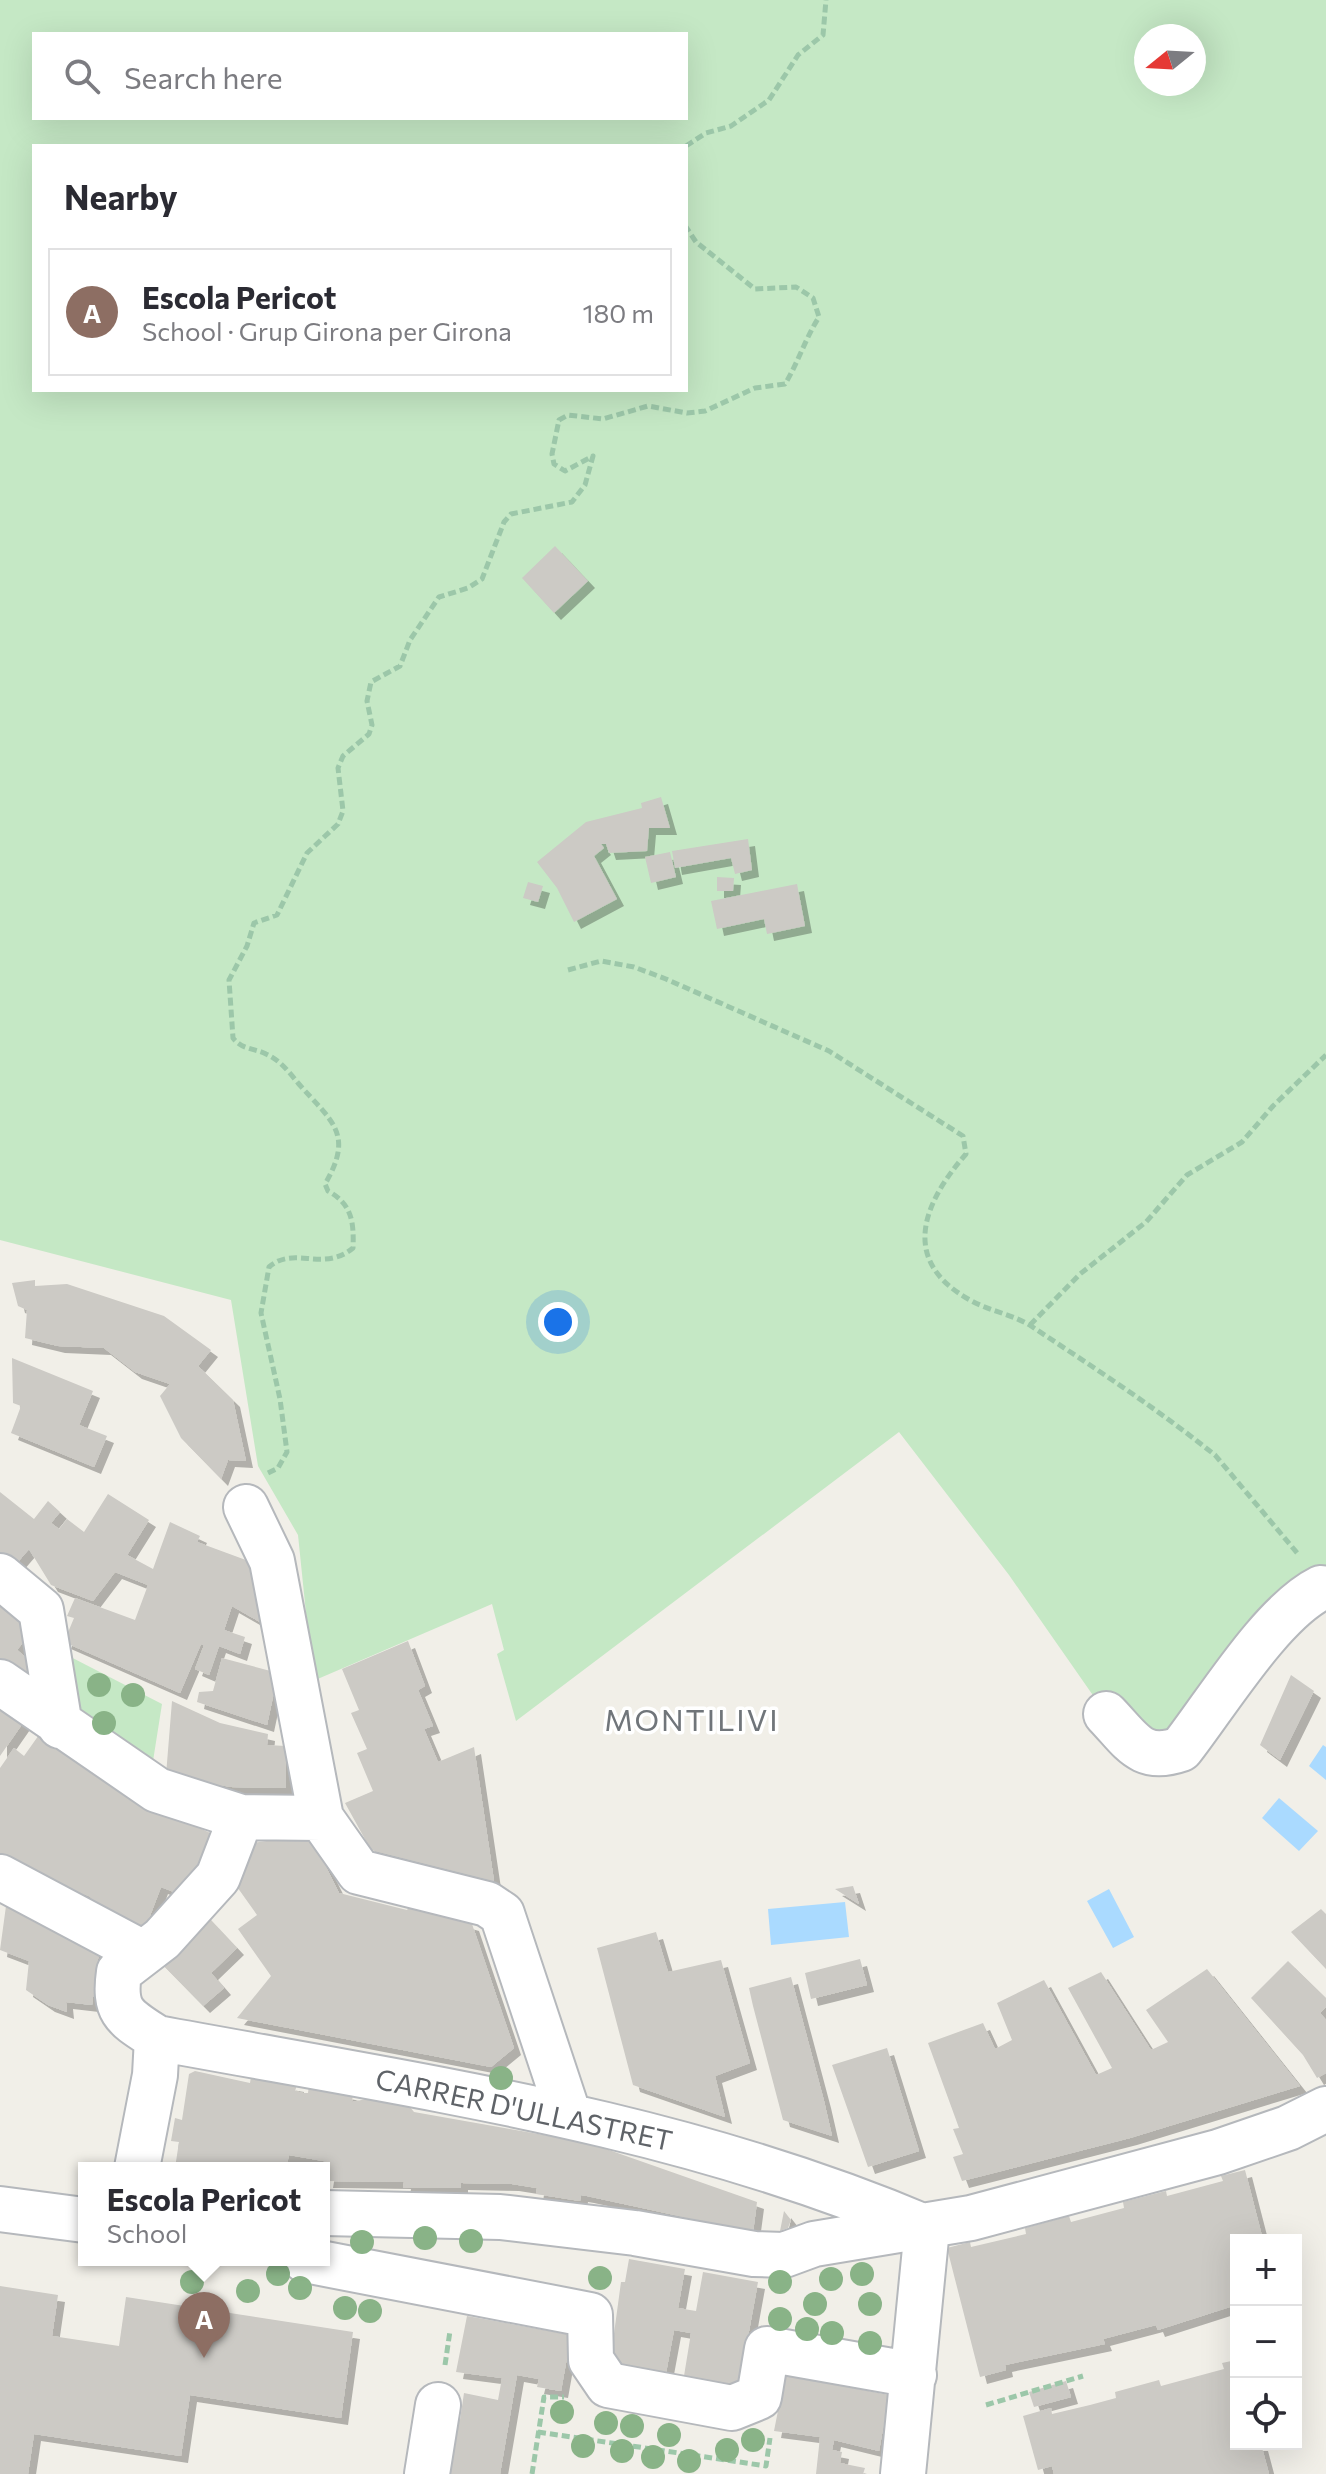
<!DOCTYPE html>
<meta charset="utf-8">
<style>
:root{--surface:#fff;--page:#f7f7f7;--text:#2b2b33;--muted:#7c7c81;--line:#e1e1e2;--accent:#ea4335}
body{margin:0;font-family:Commissioner,sans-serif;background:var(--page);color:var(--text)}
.controls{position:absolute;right:24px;bottom:24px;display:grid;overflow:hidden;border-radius:0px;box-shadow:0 8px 32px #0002}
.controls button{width:72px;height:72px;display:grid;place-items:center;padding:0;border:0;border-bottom:2px solid var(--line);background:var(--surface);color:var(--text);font:40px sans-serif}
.compass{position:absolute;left:1134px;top:24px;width:72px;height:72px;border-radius:50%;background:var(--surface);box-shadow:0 8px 32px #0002;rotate:252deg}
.you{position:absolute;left:558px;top:1322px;width:28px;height:28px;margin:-20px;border:6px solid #fff;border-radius:50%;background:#1a73e8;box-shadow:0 0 0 12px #1a73e833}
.badge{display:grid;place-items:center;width:52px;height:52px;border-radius:50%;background:var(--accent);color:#fff;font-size:26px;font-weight:700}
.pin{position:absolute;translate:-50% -66px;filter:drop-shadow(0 2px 4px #0008)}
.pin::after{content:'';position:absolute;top:42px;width:28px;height:24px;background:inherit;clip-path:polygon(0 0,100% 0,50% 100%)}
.popup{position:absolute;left:78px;top:2162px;width:252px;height:104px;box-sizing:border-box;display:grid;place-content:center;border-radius:0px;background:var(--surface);filter:drop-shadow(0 2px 6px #0005);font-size:26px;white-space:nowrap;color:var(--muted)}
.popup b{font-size:30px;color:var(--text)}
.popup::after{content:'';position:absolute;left:50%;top:100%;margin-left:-16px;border:16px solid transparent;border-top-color:var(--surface)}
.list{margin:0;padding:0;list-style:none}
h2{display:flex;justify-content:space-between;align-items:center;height:104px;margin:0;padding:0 32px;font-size:34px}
h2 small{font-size:26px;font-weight:400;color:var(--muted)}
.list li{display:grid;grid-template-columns:52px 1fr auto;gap:24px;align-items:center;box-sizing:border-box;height:128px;margin:0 16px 16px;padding:0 16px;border:2px solid var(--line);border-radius:0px}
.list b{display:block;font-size:30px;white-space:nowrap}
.list p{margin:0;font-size:26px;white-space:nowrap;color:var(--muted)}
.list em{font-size:26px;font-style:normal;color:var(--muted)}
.icon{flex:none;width:44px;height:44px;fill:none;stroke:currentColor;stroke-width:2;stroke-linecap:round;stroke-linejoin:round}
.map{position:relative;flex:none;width:1326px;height:2474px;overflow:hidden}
.search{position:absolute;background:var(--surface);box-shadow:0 8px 32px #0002;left:32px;top:32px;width:656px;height:88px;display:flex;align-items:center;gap:20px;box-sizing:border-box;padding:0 28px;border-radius:0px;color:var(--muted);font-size:30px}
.panel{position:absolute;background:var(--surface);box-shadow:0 8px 32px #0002;left:32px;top:144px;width:656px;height:248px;border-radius:0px}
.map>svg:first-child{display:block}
</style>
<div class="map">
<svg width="1326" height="2474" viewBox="0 0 1326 2474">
<defs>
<filter id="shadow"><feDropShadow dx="7" dy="7" stdDeviation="0" flood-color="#0004"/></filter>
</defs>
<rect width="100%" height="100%" fill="#f1efe8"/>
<!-- green -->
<path fill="#c5e8c5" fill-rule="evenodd" d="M0,0h1326v1594l-145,155 -75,-35 -97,-139 -110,-143 -383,289 -19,-67 7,-4 -12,-46 -179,77 -15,-146 -40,-69 -27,-166 -231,-60zM34,34h652v84h-652zM1146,36h48v48h-48zM34,146h652v244h-652z
M59,1651l103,53 -12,76 -88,-56z"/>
<!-- water -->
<path fill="#aadaff" d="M1323,1745l3,2v33l-17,-14z
M1279,1798l39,33 -19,20 -37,-33z
M1109,1889l25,48 -21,11 -26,-47z
M845,1902l4,35 -78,8 -3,-36z"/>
<!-- building -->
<path fill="#cccac5" filter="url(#shadow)" d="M555,546l33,35 -34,32 -32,-35z
M661,797l9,31h-21l-2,23 -38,2 -3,-9h-5l3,4 -10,8 23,43 -43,23 -17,-34 -20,-26 49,-40 56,-14 -1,-5z
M748,839l4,31 -17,4 -4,-16 -56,10 -3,-17z
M670,852l6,25 -25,6 -6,-26z
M717,877l17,1 -1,13h-16z
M528,882l15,4 -5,16 -15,-4z
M797,884l8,42 -38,8 -3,-15 -47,10 -6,-28z
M35,1280v6l32,-2 97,32 47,34 -13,16 35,34 13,61 -18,-1 -7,19 -40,-41 -21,-42 10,-12 -35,-12 -31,-24 -46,-2 -33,-8 2,-28 -9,-4 -6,-23z
M12,1358l81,33 -14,34 28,11 -13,31 -83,-34 10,-27 -8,-3z
M0,1492l34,27 14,-18 12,11 -9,11 8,6 8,-10 17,13 24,-38 41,26 -22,35 26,14 17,-47 30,14 -3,6 57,21 13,63 -35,-20 -8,24 21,7 -5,17 -21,-8 -10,29 -14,-6 9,-24 -3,-1 -21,49 -116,-51 10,-24 -7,-2 8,-18 60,22 13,-35 -33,-13 -22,29 -42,-16 -22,-36 -19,22 -10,-8z
M0,1585l39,37 -22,28 19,16 -4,20 -32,-26z
M408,1641l17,45 -7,4 15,36 -9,3 14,33 36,-15 20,134 -123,-31 -26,-47 28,-12 -16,-38 10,-4 -16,-36 8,-3 -17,-41z
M222,1658l56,15 -11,52 -70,-23 2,-10 14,-1z
M1291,1675l23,16 -34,69 -20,-15z
M0,1701l25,19 -25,36z
M172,1701l48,22 48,11 -1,11 19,1v42l-55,-1 -65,-12z
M41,1732l128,82 50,23 -32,60 -26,-10 -16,42 -57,-23 3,-9 -7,-3 -4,8 -80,-38v-96l14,-20 10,8z
M310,1835l29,58 68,17 5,-7 47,11 -1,6 14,4 42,124 -23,19 -254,-49 34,-42 -33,-47 19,-14 -22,-31 17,-41z
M853,1886l6,18 -24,-15z
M6,1906l94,38 -8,61 -26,-3 1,10 -19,-7 -22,-15 3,-29 -29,-11z
M1321,1909l5,5v55l-35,-37z
M204,1913l33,35 -26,25 13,15 -21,18 -48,-49z
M656,1932l12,40 53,-12 29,103 -35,13 10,41 -92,-32 -36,-137z
M860,1959l7,26 -56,14 -6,-26z
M1288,1961l38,37v9l-6,6 6,7v53l-9,5 -14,-23 -52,-57z
M1207,1969l93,117 -170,52 -168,43 -9,-24 10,-3 -10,-25 6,-1 -31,-85 55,-20 12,26 17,-9 -15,-37 47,-23 52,95 16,-7 -44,-80 33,-16 50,78 17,-8 -22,-32z
M791,1977l33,124 8,35 -49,-16 -30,-114 -4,-18z
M887,2048l32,103 -51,16 -36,-102z
M195,2071l55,12 1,-6 46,8 -2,6 8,2h5l1,-8 44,9 -1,8 14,-3 44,8 4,5 175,31 168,59 -4,30 -166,-36 -6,-1 -1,6 -44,-7 1,-6 -25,-4 -51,-1v5h-58l1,-6 -78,-1 3,-19 -40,-7 -3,13h-111l4,-26 -8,-1 4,-23 7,2 7,-46z
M1245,2170l18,70h-27v65l-78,25 -2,-5 -53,14 2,5 -100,21 1,5 -26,7 -33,-129 23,-6 1,5 55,-13 -1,-6 44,-12 2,6 53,-14 -1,-6 43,-11 1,5 56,-15 -2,-5z
M784,2211l7,9 -3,8 -8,3z
M629,2259l56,10 -7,39 18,3 7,-39 55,10 -19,104 -55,-10 7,-43 -17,-3 -8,43 -56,-10 11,-81h4z
M0,2286l58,9 -6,41 67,10 7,-49 227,35 -12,86 -151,-23 -9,61 -147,-22 -6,40h-28z
M467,2316l104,19 -10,56 -24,-4 2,-8 -22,-4 -17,99h-50l1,-7 -5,-1 8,-47 6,1 4,-27 34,7 4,-22 -46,-6z
M1236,2360v84h25l8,30h-215l-2,-8 -14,4 -15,-54 28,-8 1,6 38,-9 26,-7 -1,-6 44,-12 2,6 63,-17 -2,-6z
M785,2375l104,20 -10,56 -45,-11 -2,10 10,2 -2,11 25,5 -2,6h-47l4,-37 -46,-6z
M1066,2381l5,16 -37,10 -5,-15z"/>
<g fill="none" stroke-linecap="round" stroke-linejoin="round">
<!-- minor casing -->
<g stroke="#b5b8bc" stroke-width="48">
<path id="minor" d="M246,1507l26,54 49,257 38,54 128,32 15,10 66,199
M0,1576l41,34 19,116
M0,1682l157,108 84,27 80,1
M1106,1714c26,27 35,49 75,35 36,-46 90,-136 140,-161
M241,1817l-23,60 -56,62 -43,33c-6,41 7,46 38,66 264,49 521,84 770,190
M0,1877l141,75
M137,2168l18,-93 2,-37
M0,2209l84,11
M324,2213l176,4 135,16 119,21 30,1 30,-11 157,-26 247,-66 70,-24 38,-19
M305,2260l285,55 1,45 17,25 124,23 27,-11 8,-48 147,26
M427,2474l11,-69
M903,2474l24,-246"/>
</g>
<!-- path -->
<path stroke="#9cc7a9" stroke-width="5" stroke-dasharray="8 4" stroke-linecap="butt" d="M686,146l20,-13 25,-7 38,-26 29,-45 25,-20 3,-35
M568,970l33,-9 33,6 32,12 163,72 134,85 3,18c-43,49 -67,107 4,146 19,11 42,14 61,26 56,37 113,74 166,115l18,14 83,99
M1030,1325l50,-51 66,-52 41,-47 55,-33 31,-36 53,-51
M268,1473l10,-5 9,-16 -7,-53 -19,-86 8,-46c25,-22 54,6 84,-19 1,-26 -1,-44 -25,-57l-3,-7c30,-51 6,-63 -27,-101 -9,-11 -18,-23 -32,-29 -12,-6 -24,-4 -33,-16l-4,-58 18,-34 7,-23 23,-8 30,-62 31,-29 5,-13 -5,-43 5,-12 26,-22 3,-9 -5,-24 4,-19 29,-16 10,-26 29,-43 29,-9 14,-9 22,-57 7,-8 61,-12 13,-17 8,-29 -28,15 -11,-7 -2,-10 7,-34 9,-5 35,4 45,-13 39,7 18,-2 50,-23 30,-4c13,-21 20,-45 34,-67l-6,-19 -17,-11 -41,2 -59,-47 -10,-15
M445,2365l5,-34
M986,2405l97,-29
M538,2432l228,34 4,-28
M532,2474l12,-77h20"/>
<!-- minor -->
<use href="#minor" stroke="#fff" stroke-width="44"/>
</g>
<!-- trees -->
<g fill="#89b387">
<circle cx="99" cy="1685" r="12"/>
<circle cx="133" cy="1695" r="12"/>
<circle cx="104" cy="1723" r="12"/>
<circle cx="501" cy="2078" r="12"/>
<circle cx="425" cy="2238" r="12"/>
<circle cx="471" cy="2241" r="12"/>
<circle cx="362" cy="2242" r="12"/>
<circle cx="278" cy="2274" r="12"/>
<circle cx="862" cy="2274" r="12"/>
<circle cx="600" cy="2278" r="12"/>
<circle cx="831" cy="2279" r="12"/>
<circle cx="192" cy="2282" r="12"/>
<circle cx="780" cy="2282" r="12"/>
<circle cx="300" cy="2288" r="12"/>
<circle cx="248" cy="2291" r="12"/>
<circle cx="815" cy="2304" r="12"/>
<circle cx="870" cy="2304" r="12"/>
<circle cx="345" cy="2308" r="12"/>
<circle cx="370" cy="2311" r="12"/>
<circle cx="780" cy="2319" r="12"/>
<circle cx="807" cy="2329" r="12"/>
<circle cx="832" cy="2333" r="12"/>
<circle cx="870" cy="2343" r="12"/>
<circle cx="562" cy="2412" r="12"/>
<circle cx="606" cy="2423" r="12"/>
<circle cx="632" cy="2426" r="12"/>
<circle cx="669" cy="2435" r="12"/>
<circle cx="753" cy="2440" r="12"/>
<circle cx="583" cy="2446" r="12"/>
<circle cx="727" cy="2450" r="12"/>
<circle cx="622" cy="2451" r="12"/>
<circle cx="653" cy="2457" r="12"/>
<circle cx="689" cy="2461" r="12"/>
</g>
<g text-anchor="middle" stroke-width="7" stroke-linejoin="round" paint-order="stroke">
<!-- street labels -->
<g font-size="28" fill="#5f6368" stroke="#fff">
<text transform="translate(524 2110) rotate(12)" y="10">CARRER D'ULLASTRET</text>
</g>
<!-- neighbourhood labels -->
<g font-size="30" letter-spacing="2" fill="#70757a" stroke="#fff">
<text x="692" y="1731">MONTILIVI</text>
</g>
</g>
</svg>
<div class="controls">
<button>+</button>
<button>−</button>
<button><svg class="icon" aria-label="locate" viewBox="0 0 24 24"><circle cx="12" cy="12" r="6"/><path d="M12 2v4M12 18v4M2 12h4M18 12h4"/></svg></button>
</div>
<svg class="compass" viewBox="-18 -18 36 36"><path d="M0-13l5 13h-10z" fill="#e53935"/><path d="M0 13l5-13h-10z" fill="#7c7c81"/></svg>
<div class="you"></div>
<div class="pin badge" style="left:204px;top:2358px;background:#8d6e63">A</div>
<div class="popup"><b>Escola Pericot</b>School</div>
<div class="search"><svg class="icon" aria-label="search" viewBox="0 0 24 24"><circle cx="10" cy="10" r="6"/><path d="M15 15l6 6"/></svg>Search here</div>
<section class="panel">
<h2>Nearby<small></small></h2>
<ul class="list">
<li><span class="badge" style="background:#8d6e63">A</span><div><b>Escola Pericot</b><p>School · Grup Girona per Girona</p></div><em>180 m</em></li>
</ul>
</section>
</div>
